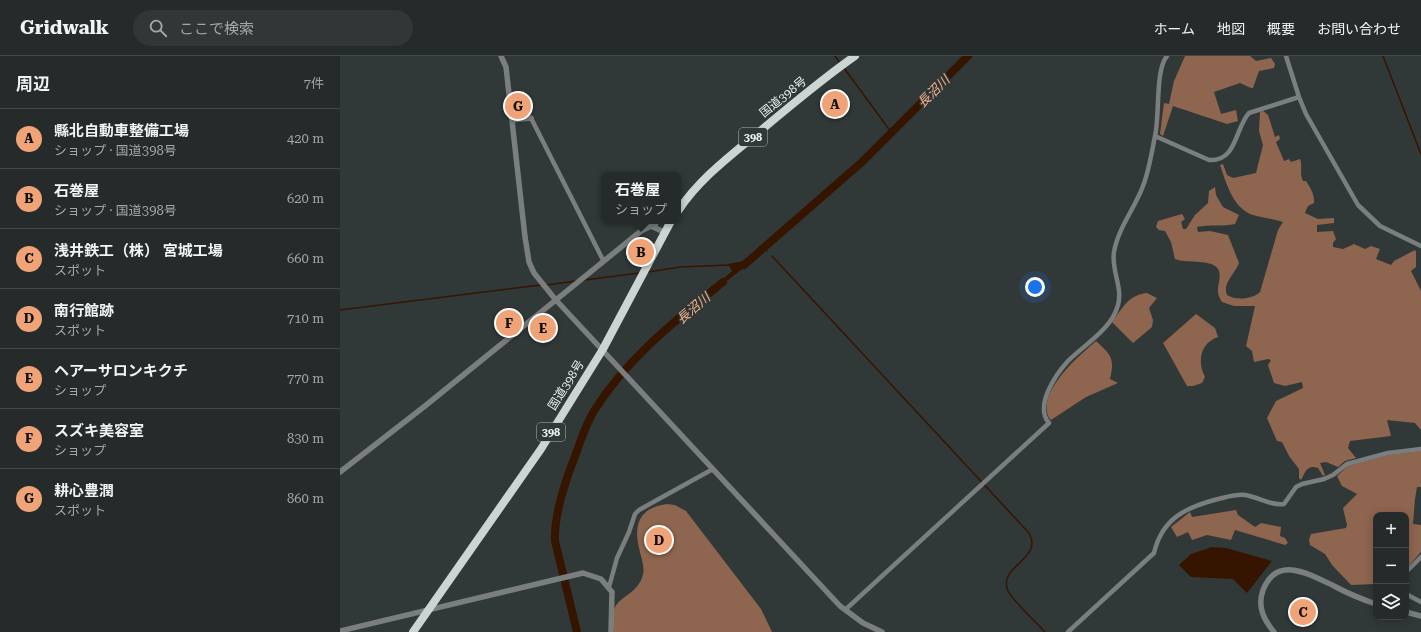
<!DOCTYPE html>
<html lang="ja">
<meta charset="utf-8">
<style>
:root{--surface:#252a2a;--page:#313636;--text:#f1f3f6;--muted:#a3a7a8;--line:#424647;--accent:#efa377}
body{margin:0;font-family:"Roboto Serif","Noto Sans JP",serif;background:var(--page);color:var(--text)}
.controls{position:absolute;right:12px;bottom:12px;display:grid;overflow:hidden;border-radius:8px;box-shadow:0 2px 10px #0003}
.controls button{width:36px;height:36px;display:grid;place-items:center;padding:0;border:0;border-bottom:1px solid var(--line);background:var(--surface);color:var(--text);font:20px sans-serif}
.you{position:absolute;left:695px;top:231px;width:14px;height:14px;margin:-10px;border:3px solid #fff;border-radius:50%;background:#1a73e8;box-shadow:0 0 0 6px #1a73e833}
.badge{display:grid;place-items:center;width:26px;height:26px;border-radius:50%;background:var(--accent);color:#111;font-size:13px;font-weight:700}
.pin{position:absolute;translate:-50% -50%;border:2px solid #fff;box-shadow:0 1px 4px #0006}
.popup{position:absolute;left:261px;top:116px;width:80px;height:52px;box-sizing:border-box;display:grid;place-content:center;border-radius:8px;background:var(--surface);filter:drop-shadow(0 1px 3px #0005);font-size:13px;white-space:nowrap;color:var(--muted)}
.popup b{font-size:15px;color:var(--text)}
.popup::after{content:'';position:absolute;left:50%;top:100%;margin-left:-8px;border:8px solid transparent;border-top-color:var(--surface)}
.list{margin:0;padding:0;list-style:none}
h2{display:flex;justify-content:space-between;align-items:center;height:52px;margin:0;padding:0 16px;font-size:17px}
h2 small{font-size:13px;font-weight:400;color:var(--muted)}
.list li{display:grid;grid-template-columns:26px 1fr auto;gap:12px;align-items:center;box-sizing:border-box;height:60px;padding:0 16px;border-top:1px solid var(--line)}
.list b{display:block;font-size:15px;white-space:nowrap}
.list p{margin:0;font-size:13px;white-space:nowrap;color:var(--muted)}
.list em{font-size:13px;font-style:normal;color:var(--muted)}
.icon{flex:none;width:22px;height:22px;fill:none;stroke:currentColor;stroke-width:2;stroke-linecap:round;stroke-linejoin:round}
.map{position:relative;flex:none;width:1081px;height:576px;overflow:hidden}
header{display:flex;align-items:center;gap:24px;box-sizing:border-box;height:56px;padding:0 20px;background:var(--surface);border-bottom:1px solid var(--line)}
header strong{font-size:19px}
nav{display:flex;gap:22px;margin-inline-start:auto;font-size:14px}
.search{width:280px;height:36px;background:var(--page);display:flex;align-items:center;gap:10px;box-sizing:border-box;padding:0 14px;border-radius:22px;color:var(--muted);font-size:15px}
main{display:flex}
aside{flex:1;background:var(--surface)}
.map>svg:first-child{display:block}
</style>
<header>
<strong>Gridwalk</strong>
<div class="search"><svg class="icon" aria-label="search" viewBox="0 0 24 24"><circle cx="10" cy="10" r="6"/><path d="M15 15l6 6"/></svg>ここで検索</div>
<nav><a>ホーム</a><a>地図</a><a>概要</a><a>お問い合わせ</a></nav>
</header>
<main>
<aside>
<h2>周辺<small>7件</small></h2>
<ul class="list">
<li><span class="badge">A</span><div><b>縣北自動車整備工場</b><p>ショップ · 国道398号</p></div><em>420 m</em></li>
<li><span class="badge">B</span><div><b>石巻屋</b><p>ショップ · 国道398号</p></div><em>620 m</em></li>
<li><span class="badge">C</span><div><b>浅井鉄工（株） 宮城工場</b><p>スポット</p></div><em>660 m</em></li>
<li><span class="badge">D</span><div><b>南行館跡</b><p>スポット</p></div><em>710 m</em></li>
<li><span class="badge">E</span><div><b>ヘアーサロンキクチ</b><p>ショップ</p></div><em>770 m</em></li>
<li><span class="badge">F</span><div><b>スズキ美容室</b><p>ショップ</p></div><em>830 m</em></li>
<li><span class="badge">G</span><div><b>耕心豊潤</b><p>スポット</p></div><em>860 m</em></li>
</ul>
</aside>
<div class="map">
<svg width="1081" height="576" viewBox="0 0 1081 576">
<rect width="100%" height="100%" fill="#313838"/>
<!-- forest -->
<path fill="#8e654e" d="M845,0h65l6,5 15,-3 4,6 -1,4 -15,3 -6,17h-2l-11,-5 -26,9 7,22 15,-4 2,11 -11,3 -54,-18 -10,30 -3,-2 4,-31 5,1 5,-23z
M923,55l5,4 7,22 4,-2 1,4 -4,3 8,19 5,-2 2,3 9,-3c3,7 -1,14 3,22h3c4,6 9,14 8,22l-6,3 -3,7 13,6 16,-1v5l-17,2v7l16,-1 3,8 -3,4v4l10,2 11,-5 11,5 6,-3 9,3 -4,10 15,6 3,-4 21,-11 1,2v15l-5,4 10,20v139l-6,-7 -28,-3 4,16 -41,5 -2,7 8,10 -11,3 -7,6 -12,-5 -6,1 5,12 -2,1 -5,-8c-12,-4 -13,6 -17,12l-2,-2v-9l-10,-13 -7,-14 -5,-1 -10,-23 9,-17 27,-13 -1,-6 -17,4 -11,-3 -6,-18 3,-5 -3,-1 -14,3 -2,-11 -6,-5 9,-40h-21l-12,-4c-9,-13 0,-19 -3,-31 -4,-13 -33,-7 -44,-12l-4,-17 -6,-11 -6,-1 -3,-3 2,-6 24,-7 3,5 -4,3 2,7h3l9,-14 13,-12 1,-12 6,-4 1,8 7,12 16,8 -4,9c-12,3 -25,0 -38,3l1,5 12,-1 18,4 11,28c-4,11 -17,20 -12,32 9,6 26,4 33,-3l18,-62 5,-8c-9,-3 -20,-4 -30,-7 -20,-6 -27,-33 -33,-50l3,-1 4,11 6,3 23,-5 7,-28 -4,-14 1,-19z
M807,237l10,5 -8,10 4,12 -1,7 -19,16 -21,-21c11,-14 16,-27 35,-29z
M856,258l19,14 3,9c-18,6 -21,25 -13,40l-3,6 -9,3h-6l-24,-43z
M756,285c15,14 19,17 14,38l8,4 -32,14 -35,23 -2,-2c-13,-26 30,-62 47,-77z
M1081,395v36h-4l-2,12 -2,25 8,1v27l-15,17v-54h-30v69l-25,1 -19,-20 -7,-11 -15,-9 -1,-5 2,-6 35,-6 1,-3 -4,-17 14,-14 -15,-8 -5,-10 11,-10 7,-2 34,-9z
M327,448l8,1 11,6 75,98 11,23h-158c-8,-38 18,-30 28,-54 4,-10 -1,-20 -3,-30 -6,-25 2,-41 28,-44z
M896,454l2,5 17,12 6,-4 20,4 -1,9 5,2 3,5 -3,2 -50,-15 -4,10 -24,-5 -15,5 -4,-8 -11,5 -6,-10 19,-15 2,5z"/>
<!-- water -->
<path fill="#361500" d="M411,200l3,4 -39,30 -2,-2 19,-17 -4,-7 15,-3z
M872,491l14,1 46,13 -25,32 -14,-14 -42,-2 -12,-12 12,-11z"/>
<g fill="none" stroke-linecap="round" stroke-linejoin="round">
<!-- stream -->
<path stroke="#361500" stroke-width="1.5" d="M495,0l5,7
M1043,0l38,98
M504,12l47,64
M424,192l3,3
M432,200l257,277c15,26 -32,33 -21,58 6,11 28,31 37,41
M308,216l32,-5 49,-2
M244,224l56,-7
M206,229l30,-4
M0,254l201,-25"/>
<!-- river -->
<path stroke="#361500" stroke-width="8" d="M404,209l118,-103 106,-106
M237,576l-22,-91c-1,-25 8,-53 17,-77 7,-17 12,-37 22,-53 32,-52 82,-91 129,-129"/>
<!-- minor -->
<path stroke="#7b7e7e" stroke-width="4.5" d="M946,0l13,41 7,17 52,91 22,21 41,20
M191,62l72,142
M815,80l54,24c28,2 26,-32 40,-47l50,-16
M315,171l2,-6
M1066,516l15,-15
M269,531l8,-29 12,-26 6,-18 4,-4 74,-41
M1066,538l15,8
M505,554l204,-187c-15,-17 7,-49 19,-62 16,-16 44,-32 50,-56 5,-18 -7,-35 -4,-53 4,-24 21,-44 29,-66 6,-15 9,-35 12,-50 5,-21 0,-66 12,-80
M728,576l86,-79c8,-35 33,-46 64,-54 9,-2 18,-5 27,-4 13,2 26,11 39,9l12,-17 6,-3 22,-5 9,-4 14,-11 41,-11 33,-4"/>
<!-- tertiary -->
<path stroke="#7b7e7e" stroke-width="5.5" d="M161,0l5,11 19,170 4,25 5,11 21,26 285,307 23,17 19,9
M172,64l19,-2
M0,416l85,-66 216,-175 10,-5 13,6
M1066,556l15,4
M0,575l243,-58 18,6 11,13 -1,40
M934,576c-10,-12 -17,-25 -11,-42 14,-36 48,-15 71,-4 13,7 27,13 42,18"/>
<!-- trunk -->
<path stroke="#ccd4d4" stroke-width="8" d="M338,155c21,-32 52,-55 81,-79 31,-26 63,-53 96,-76
M73,576l128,-183 62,-100 68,-128"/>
</g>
<g text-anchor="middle" stroke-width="3" stroke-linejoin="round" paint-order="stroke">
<!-- shield labels -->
<g fill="#313838" stroke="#b2b7b7" stroke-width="1">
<rect x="399" y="72" width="28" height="18" rx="3"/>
<rect x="197" y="367" width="28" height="18" rx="3"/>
</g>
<g font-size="11" font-weight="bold" fill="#e9eded">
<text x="413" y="85">398</text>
<text x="211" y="380">398</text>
</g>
<!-- street labels -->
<g font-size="12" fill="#e9eded" stroke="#313838">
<text transform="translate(443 41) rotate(-39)" y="4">国道398号</text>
<text transform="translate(226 329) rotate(-58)" y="4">国道398号</text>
</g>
<!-- water labels -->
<g font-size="13" font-style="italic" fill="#f5b28d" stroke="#313838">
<text transform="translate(593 35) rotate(-45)" y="5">長沼川</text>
<text transform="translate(353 252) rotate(-41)" y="5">長沼川</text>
</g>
</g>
</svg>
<div class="controls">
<button>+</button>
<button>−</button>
<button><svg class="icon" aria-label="layers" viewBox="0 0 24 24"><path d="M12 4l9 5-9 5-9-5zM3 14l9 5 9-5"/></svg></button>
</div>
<div class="you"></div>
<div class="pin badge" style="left:495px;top:48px">A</div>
<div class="pin badge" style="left:301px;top:196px">B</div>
<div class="popup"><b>石巻屋</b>ショップ</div>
<div class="pin badge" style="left:963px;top:556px">C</div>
<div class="pin badge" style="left:319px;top:484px">D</div>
<div class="pin badge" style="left:203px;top:272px">E</div>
<div class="pin badge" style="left:169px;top:267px">F</div>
<div class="pin badge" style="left:178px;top:50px">G</div>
</div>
</main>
